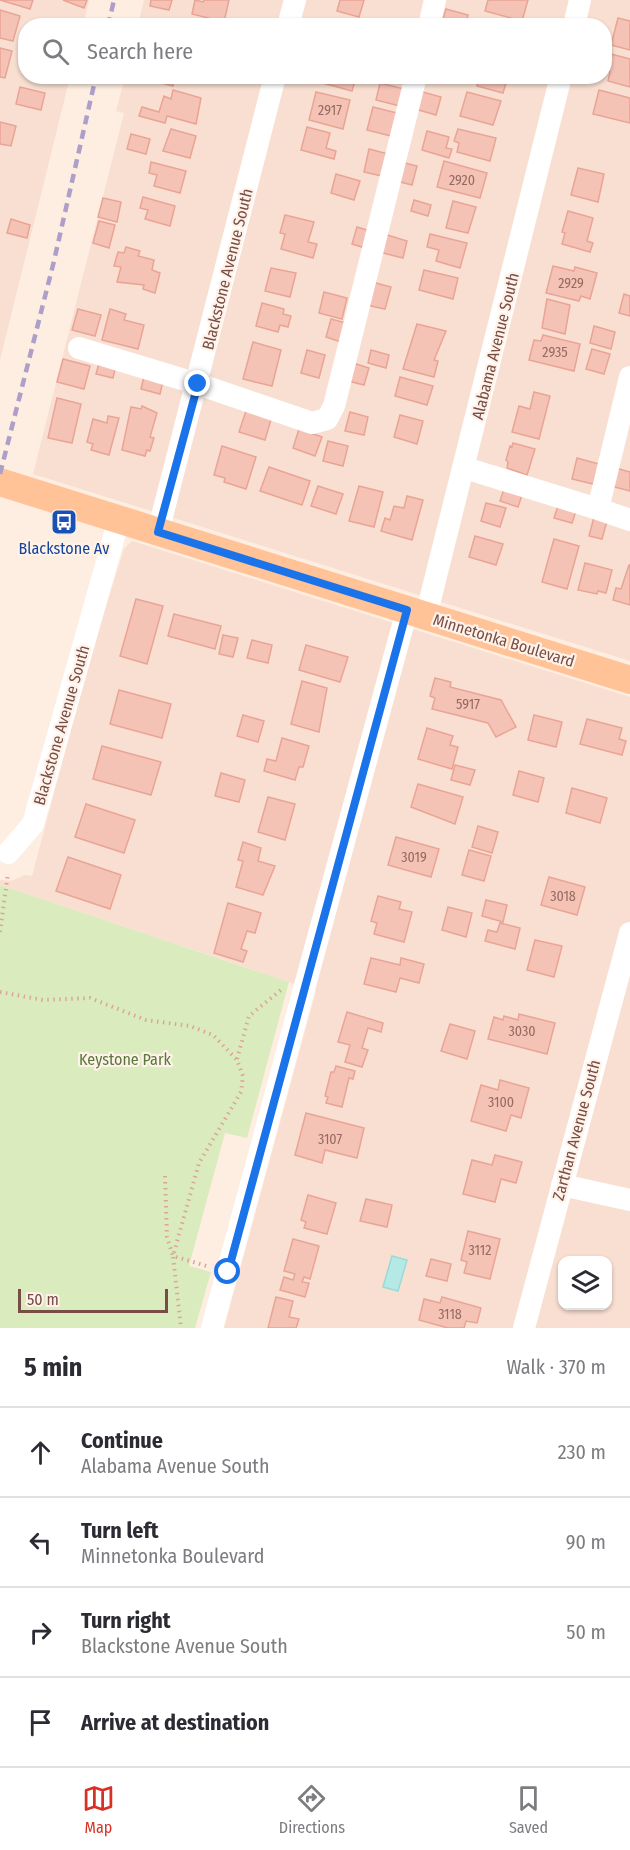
<!DOCTYPE html>
<meta charset="utf-8">
<style>
:root{--surface:#fff;--page:#f2f2f3;--text:#2b2b33;--muted:#7c7c81;--line:#e1e1e2;--accent:#d93025}
body{margin:0;font-family:"Fira Sans Condensed",sans-serif;background:var(--page);color:var(--text)}
.controls{position:absolute;right:18px;bottom:18px;display:grid;overflow:hidden;border-radius:12px;box-shadow:0 2px 4px #0004}
.controls button{width:54px;height:54px;display:grid;place-items:center;padding:0;border:0;border-bottom:2px solid var(--line);background:var(--surface);color:var(--text);font:30px sans-serif}
.scale{position:absolute;left:18px;bottom:15px;width:150px;box-sizing:border-box;padding-left:6px;border:3px solid #774d46;border-top:0;font-size:16px;line-height:21px;white-space:nowrap;color:#774d46;-webkit-text-stroke:4px #fff2e9;paint-order:stroke}
.stop{position:absolute;width:18px;height:18px;margin:-14px;border:4px solid #1a73e8;border-radius:50%;background:#fff}
.stop.end{background:#1a73e8;border-color:#fff;box-shadow:0 2px 6px #0008}
.list{margin:0;padding:0;list-style:none}
h2{display:flex;justify-content:space-between;align-items:center;height:78px;margin:0;padding:0 24px;font-size:26px}
h2 small{font-size:20px;font-weight:400;color:var(--muted)}
.list li{display:grid;grid-template-columns:39px 1fr auto;gap:18px;align-items:center;box-sizing:border-box;height:90px;padding:0 24px;border-top:2px solid var(--line)}
.list b{display:block;font-size:22px;white-space:nowrap}
.list p{margin:0;font-size:20px;white-space:nowrap;color:var(--muted)}
.list em{font-size:20px;font-style:normal;color:var(--muted)}
.icon{flex:none;width:33px;height:33px;fill:none;stroke:currentColor;stroke-width:2;stroke-linecap:round;stroke-linejoin:round}
.map{position:relative;flex:none;width:630px;height:1328px;overflow:hidden}
.search{position:absolute;background:var(--surface);box-shadow:0 2px 4px #0004;left:18px;right:18px;top:18px;height:66px;display:flex;align-items:center;gap:15px;box-sizing:border-box;padding:0 21px;border-radius:24px;color:var(--muted);font-size:22px}
.sheet{height:438px;background:var(--surface)}
nav{display:flex;justify-content:space-around;align-items:center;box-sizing:border-box;height:84px;border-top:2px solid var(--line);background:var(--surface);font-size:16px;color:var(--muted)}
nav a{display:grid;justify-items:center;gap:3px}
nav .on{color:var(--accent)}
.map>svg:first-child{display:block}
</style>
<div class="map">
<svg width="630" height="1328" viewBox="0 0 630 1328">
<rect width="100%" height="100%" fill="#feede1"/>
<!-- residential -->
<path fill="#f8dfd1" fill-rule="evenodd" d="M0,0h89l-6,25 -57,1v50l44,1 -70,283z
M144,0h486v661l-597,-187 91,-361 -8,-2 9,-34 479,-1v-50l-466,-1z
M132,541l498,156v631h-406l92,-337 -316,-106v-5l11,1 14,-6 7,1 60,-225 32,-102zM562,1260h46v46h-46z"/>
<!-- green -->
<path fill="#daecbe" d="M0,885l289,97 -42,156 -22,-5 -36,133 22,6 -16,56h-195z"/>
<!-- water -->
<path fill="#b4e9e6" stroke="#99dbd8" stroke-width="1.5" d="M392,1256l15,4 -9,31 -15,-4z"/>
<!-- building -->
<path fill="#f5c3b6" stroke="#e9a495" stroke-width="1.5" d="M0,0h33l-3,9z
M63,0h24l-3,8z
M151,0h21l-3,10 -19,-4z
M195,0l8,2 1,-2h25l-5,22 -32,-8z
M340,0h24l-5,17 -22,-6z
M488,0h40l-6,21 -37,-10z
M446,9l22,6 -3,11h-24z
M0,10l20,6 -7,25 -13,-3z
M618,18l12,3v29l-19,-5z
M334,20l23,6h-24z
M479,20l22,6h-24z
M0,48l12,3 -7,27 -5,-1z
M611,54l19,5v28l-22,-6 2,-9 -3,-1z
M146,76h29l-2,10 -27,-7z
M184,76h24l-2,7z
M321,76h33l2,1 -4,14 -33,-9z
M479,76h29l-5,17 -26,-7z
M380,83l24,6 -4,17 -24,-6z
M20,87l25,6 -4,17 -25,-6z
M173,90l28,8 -5,26 -29,-8 -2,7 -26,-7 3,-9 17,5 5,-16 7,3z
M599,90l31,8v25l-37,-9z
M419,91l22,6 -5,18 -21,-6z
M316,92l34,8 -7,29 -34,-9z
M467,92l34,9 -8,24 -33,-9z
M373,107l24,6 -6,23 -24,-6z
M0,122l16,4 -5,20 -11,-2z
M307,127l23,6 -4,15 10,3 -2,8 -33,-9z
M171,129l25,7 -6,22 -27,-7z
M458,129l38,9 -6,23 -33,-9 2,-9 -5,-2z
M427,131l22,6 -3,11 6,1 -3,9 -27,-8z
M131,134l19,5 -4,15 -19,-5z
M369,149l19,5 -6,22 -18,-4z
M444,161l43,12 -7,25 -43,-11z
M151,162l35,9 -6,22 -26,-7 3,-11 -8,-2z
M401,162l16,4 -5,19 -16,-4z
M578,168l26,6 -6,28 -27,-7z
M336,174l24,7 -6,19 -23,-7z
M143,197l32,9 -5,20 -25,-7 3,-9 -8,-2z
M103,198l18,4 -4,20 -19,-5z
M414,200l17,5 -3,11 -17,-5z
M453,201l23,6 -8,26 -22,-5z
M568,211l25,7 -6,23 6,2 -3,9 -28,-8 3,-11 -3,-1z
M285,215l29,7 -6,20 9,2 -4,14 -32,-9 4,-15 -5,-1z
M11,219l19,6 -3,13 -20,-5z
M99,221l16,4 -6,23 -16,-5z
M357,227l13,4 -5,17 -13,-4z
M384,234l23,7 -4,17 -24,-6z
M430,234l37,9 -7,25 -24,-7 3,-11 -12,-3z
M126,247l14,4 -2,5 16,4 -2,10 8,3 -5,20 -12,-4 1,-4 -27,-3 4,-15 -7,-1 4,-14 6,1z
M553,266l21,5 1,-4 22,6 -7,26 -9,-3 -2,5 -33,-8z
M271,268l25,5 -6,24 -25,-6z
M424,270l34,8 -5,21 -34,-9z
M372,282l19,5 -6,22 -19,-4z
M324,292l23,6 -5,21 -23,-6z
M624,294l6,2v20l-11,-3z
M547,299l23,6 -5,29 -23,-6z
M262,303l22,6 -1,5 8,2 -3,11 -8,-2 -2,7 -22,-6z
M78,309l23,6 -6,21 -23,-6z
M110,309l16,5 -2,6 20,5 -6,24 -36,-9z
M331,319l15,4 -5,19 -15,-5z
M417,324l29,7 -12,29 4,1 -4,16 -31,-8z
M594,326l21,6 -4,17 -21,-6z
M543,335l37,9 -6,27 -45,-11 5,-20 7,1z
M253,342l28,8 -9,36 -29,-7z
M592,349l18,5 -6,20 -18,-5z
M307,350l18,5 -6,23 -18,-5z
M371,350l18,5 -3,13 -18,-5z
M63,359l27,7 -6,23 -27,-7z
M100,360l16,4 -3,14 -17,-4z
M353,363l16,5 -5,17 -16,-4z
M144,376l19,5 -3,13 -19,-5z
M400,377l33,9 -6,19 -32,-9z
M534,392l16,4 -11,43 -27,-7 7,-26 11,3z
M57,398l24,6 -9,39 -24,-5z
M142,406l15,7 -7,24 4,1 -4,13 -3,-1 -2,6 -23,-6 9,-43 10,2z
M247,408l25,8 -7,24 -26,-8z
M350,412l18,5 -4,18 -19,-4z
M400,415l23,6 -6,23 -23,-7z
M108,416l11,2 -10,37 -18,-5 2,-6 -6,-2 6,-23 14,4z
M299,429l23,8 -7,19 -22,-8z
M328,441l20,5 -5,20 -20,-5z
M513,443l22,6 -8,26 -20,-7 1,-6 -2,-2 4,-14 2,1z
M222,446l34,11 -10,32 -22,-7 1,-4 -11,-3z
M577,458l22,6 -6,20 -21,-5z
M269,467l41,14 -8,24 -42,-14z
M612,467l18,5v19l-23,-6z
M318,486l25,8 -7,20 -25,-8z
M359,486l24,6 -9,35 -25,-6z
M504,489l18,6 -4,12 -18,-6z
M407,496l16,4 -11,40 -31,-9 4,-13 5,2 4,-14 10,2z
M486,503l20,5 -6,19 -19,-6z
M558,506l18,5 -4,12 -18,-5z
M594,517l13,4 -5,18 -13,-3z
M475,536l28,8 -7,21 -27,-8z
M554,539l25,7 -12,43 -25,-7z
M585,563l27,7 -6,23 -8,-2 -1,3 -19,-4z
M629,565h1v40l-17,-5 3,-12 5,1z
M136,599l27,7 -16,58 -27,-8z
M174,614l47,12 -6,23 -47,-13z
M223,635l15,3 -5,19 -14,-3z
M252,640l20,5 -4,18 -21,-5z
M306,645l42,12 -8,25 -41,-12z
M435,678l16,4 -1,5 51,13 15,27 -20,10 -8,-14 -56,-14 3,-11 -5,-2z
M302,681l25,7 -8,44 -28,-8z
M119,690l52,14 -9,34 -52,-14z
M243,715l21,6 -6,21 -21,-6z
M534,715l28,7 -6,25 -28,-7z
M587,719l35,9 -3,11 7,2 -4,14 -42,-11z
M427,728l26,8 -3,9 8,2 -6,22 -34,-10z
M282,738l27,8 -6,21h-4l-4,13 -31,-9 3,-12 9,2z
M102,746l59,16 -10,33 -58,-16z
M455,765l20,5 -5,15 -19,-5z
M519,771l25,7 -6,24 -25,-7z
M221,773l24,7 -6,22 -24,-6z
M418,784l45,13 -8,27 -44,-17z
M572,788l35,10 -7,25 -34,-10z
M268,797l27,7 -10,36 -27,-8z
M86,804l49,16 -11,33 -49,-16z
M478,826l20,6 -6,21 -20,-6z
M396,837l43,12 -8,28 -43,-12z
M243,842l18,6 -3,13 17,5 -12,29 -27,-8 7,-26 -5,-1z
M469,850l22,6 -7,25 -22,-6z
M68,857l53,18 -11,34 -54,-18z
M549,877l36,10 -8,28 -36,-10z
M378,896l23,6 -2,7 13,3 -8,30 -30,-8 3,-11 -6,-2z
M486,900l21,5 -4,17 -21,-6z
M228,903l33,10 -6,20 -8,-2 -6,18 6,2 -4,11 -29,-9z
M448,907l24,6 -6,24 -24,-7z
M500,923l20,5 -5,21 -30,-8 3,-11 9,2z
M535,940l27,6 -8,31 -27,-7z
M371,958l29,7 1,-7 23,6 -5,19 -19,-5 -4,14 -32,-8z
M347,1012l36,11 -2,9 -13,-4 -6,20 6,2 -6,17 -17,-5 5,-17 -12,-3z
M519,1014l36,9 -8,31 -59,-15 6,-22 9,3 1,-4 14,4z
M450,1024l25,7 -8,28 -26,-8z
M336,1066l19,5 -2,8 -4,-1 -7,29 -16,-4 2,-6 -3,-1 6,-24h3z
M500,1080l29,8 -8,30 -10,-3 -5,16 -35,-10 10,-36 17,5z
M306,1113l58,15 -7,30 -32,-8 -3,13 -27,-8z
M495,1155l27,7 -6,21 -15,-4 -6,23 -32,-8 9,-34 20,5z
M308,1195l28,8 -9,31 -23,-6 2,-6 -5,-2z
M366,1199l26,6 -5,22 -27,-6z
M468,1231l32,8 -10,40 -26,-6 3,-11 -6,-2z
M293,1239l26,7 -9,33 -6,-2 -2,5 7,1 -4,14 -25,-7 4,-13 9,3 2,-6 -11,-3z
M431,1259l20,5 -4,17 -21,-5z
M276,1297l17,4 -4,16 10,2 -3,9h-28z
M442,1297l39,11 -4,15 -11,-2 -2,7h-16l-29,-8 5,-21 16,4z"/>
<g fill="none" stroke-linecap="round" stroke-linejoin="round">
<!-- path -->
<path stroke="#daa699" stroke-width="4" stroke-dasharray="1.5 4.5" stroke-linecap="butt" d="M0,932l8,-59
M0,992l43,8 47,-2 56,22 44,6 23,9 24,25 6,16 -2,16 -42,71 -26,93 8,72
M237,1059l12,-43 33,-27
M165,1176l2,61 6,19 37,11"/>
<!-- minor -->
<path stroke="#fff" stroke-width="22" d="M288,26l7,-26
M429,26l6,-26
M574,26l6,-26
M79,348l119,36 114,39 15,-4 7,-13 82,-330
M630,377l-32,132 32,11
M465,468l133,41
M158,532l117,-456
M426,616l135,-540
M8,853l25,-29 86,-305
M562,1185l68,15
M212,1328l195,-718
M524,1328l106,-395"/>
<!-- major -->
<path stroke="#ffc397" stroke-width="28" d="M0,482l630,198"/>
<!-- rail -->
<path stroke="#ad9fc8" stroke-width="4.5" stroke-dasharray="9 6" stroke-linecap="butt" d="M108,26l6,-26
M0,474l54,-213 42,-185"/>
</g>
<g fill="none" stroke-linecap="round" stroke-linejoin="round">
<!-- route -->
<path stroke="#1a73e8" stroke-width="8" d="M198,384l-40,148 249,78 -179,662"/>
</g>
<!-- icons -->
<defs>
<g id="bus-square" transform="scale(1.35)"><rect x="-9" y="-9" width="18" height="18" rx="4" fill="#1a4fb4" stroke="#fff2e9"/><path d="M-5-6H5V4H4V6H2V4H-2V6H-4V4H-5ZM-3.5-4V0h7V-4ZM-3.5 1.2v1.5H-2V1.2ZM2 1.2v1.5H3.5V1.2Z" fill="#fff"/></g>
</defs>
<g fill-rule="evenodd">
<use href="#bus-square" x="64" y="522"/>
</g>
<g text-anchor="middle" stroke-width="4.5" stroke-linejoin="round" paint-order="stroke">
<!-- number labels -->
<g font-size="14" fill="#966a62">
<text x="330" y="115">2917</text>
<text x="462" y="185">2920</text>
<text x="571" y="288">2929</text>
<text x="555" y="357">2935</text>
<text x="468" y="709">5917</text>
<text x="414" y="862">3019</text>
<text x="563" y="901">3018</text>
<text x="522" y="1036">3030</text>
<text x="501" y="1107">3100</text>
<text x="330" y="1144">3107</text>
<text x="480" y="1255">3112</text>
<text x="450" y="1319">3118</text>
</g>
<!-- street labels -->
<g font-size="16" fill="#774d46" stroke="#fff2e9">
<text transform="translate(227 269) rotate(-76)" y="6">Blackstone Avenue South</text>
<text transform="translate(495 346) rotate(-76)" y="6">Alabama Avenue South</text>
<text transform="translate(504 640) rotate(17)" y="6">Minnetonka Boulevard</text>
<text transform="translate(61 725) rotate(-74)" y="6">Blackstone Avenue South</text>
<text transform="translate(576 1130) rotate(-75)" y="6">Zarthan Avenue South</text>
</g>
<!-- transit labels -->
<g font-size="16" fill="#164399" stroke="#fff2e9">
<text x="64" y="554">Blackstone Av</text>
</g>
<!-- park labels -->
<g font-size="16" fill="#58783b" stroke="#fff2e9">
<text x="125" y="1065">Keystone Park</text>
</g>
</g>
</svg>
<div class="controls">
<button><svg class="icon" aria-label="layers" viewBox="0 0 24 24"><path d="M12 4l9 5-9 5-9-5zM3 14l9 5 9-5"/></svg></button>
</div>
<div class="scale">50 m</div>
<div class="stop" style="left:228px;top:1272px"></div>
<div class="stop end" style="left:198px;top:384px"></div>
<div class="search"><svg class="icon" aria-label="search" viewBox="0 0 24 24"><circle cx="10" cy="10" r="6"/><path d="M15 15l6 6"/></svg>Search here</div>
</div>
<section class="sheet">
<h2>5 min<small>Walk · 370 m</small></h2>
<ul class="list">
<li><svg class="icon" aria-label="ahead" viewBox="0 0 24 24"><path d="M12 20V5M6 11l6-6 6 6"/></svg><div><b>Continue</b><p>Alabama Avenue South</p></div><em>230 m</em></li>
<li><svg class="icon" aria-label="left" viewBox="0 0 24 24"><path d="M17 20v-9H6M10 6l-5 5 5 5"/></svg><div><b>Turn left</b><p>Minnetonka Boulevard</p></div><em>90 m</em></li>
<li><svg class="icon" aria-label="right" viewBox="0 0 24 24"><path d="M7 20v-9h11M14 6l5 5-5 5"/></svg><div><b>Turn right</b><p>Blackstone Avenue South</p></div><em>50 m</em></li>
<li><svg class="icon" aria-label="arrive" viewBox="0 0 24 24"><path d="M6 21V4h12l-3 4 3 4H6"/></svg><div><b>Arrive at destination</b></div></li>
</ul>
</section>
<nav>
<a class="on"><svg class="icon" aria-label="map" viewBox="0 0 24 24"><path d="M3 6l6-2 6 2 6-2v14l-6 2-6-2-6 2zM9 4v14M15 6v14"/></svg>Map</a>
<a><svg class="icon" aria-label="directions" viewBox="0 0 24 24"><path d="M12 3l9 9-9 9-9-9zM9 14v-3h6M13 9l2 2-2 2"/></svg>Directions</a>
<a><svg class="icon" aria-label="saved" viewBox="0 0 24 24"><path d="M7 4h10v16l-5-4-5 4z"/></svg>Saved</a>
</nav>
